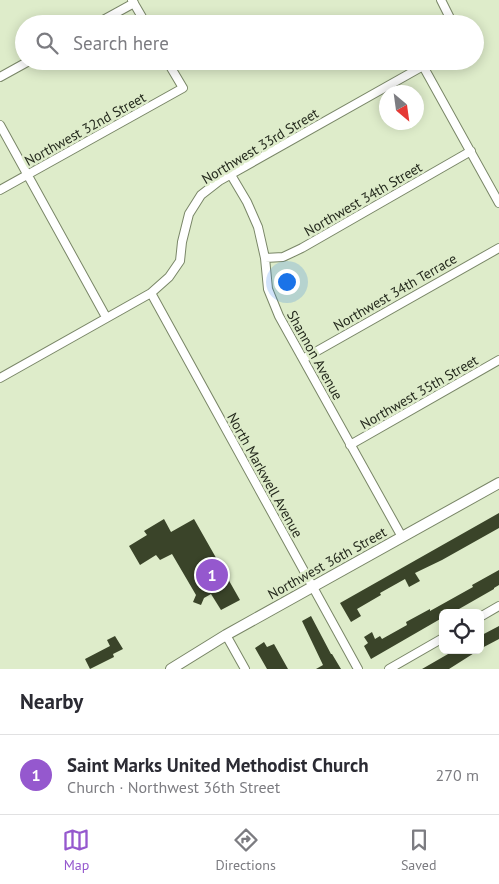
<!DOCTYPE html>
<meta charset="utf-8">
<style>
:root{--surface:#fff;--page:#f2f2f3;--text:#2b2b33;--muted:#7c7c81;--line:#e1e1e2;--accent:#9558ce}
body{margin:0;font-family:"PT Sans",sans-serif;background:var(--page);color:var(--text)}
.controls{position:absolute;right:15px;bottom:15px;display:grid;overflow:hidden;border-radius:8px;box-shadow:0 2px 12px #0003}
.controls button{width:45px;height:45px;display:grid;place-items:center;padding:0;border:0;border-bottom:1px solid var(--line);background:var(--surface);color:var(--text);font:25px sans-serif}
.compass{position:absolute;left:379px;top:85px;width:45px;height:45px;border-radius:50%;background:var(--surface);box-shadow:0 2px 12px #0003;rotate:151deg}
.you{position:absolute;left:286px;top:281px;width:18px;height:18px;margin:-12px;border:4px solid #fff;border-radius:50%;background:#1a73e8;box-shadow:0 0 0 8px #1a73e833}
.badge{display:grid;place-items:center;width:32px;height:32px;border-radius:50%;background:var(--accent);color:#fff;font-size:16px;font-weight:700}
.pin{position:absolute;translate:-50% -50%;border:2px solid #fff;box-shadow:0 1px 5px #0006}
.list{margin:0;padding:0;list-style:none}
h2{display:flex;justify-content:space-between;align-items:center;height:65px;margin:0;padding:0 20px;font-size:21px}
h2 small{font-size:16px;font-weight:400;color:var(--muted)}
.list li{display:grid;grid-template-columns:32px 1fr auto;gap:15px;align-items:center;box-sizing:border-box;height:80px;padding:0 20px;border-top:1px solid var(--line)}
.list b{display:block;font-size:19px;white-space:nowrap}
.list p{margin:0;font-size:16px;white-space:nowrap;color:var(--muted)}
.list em{font-size:16px;font-style:normal;color:var(--muted)}
.icon{flex:none;width:28px;height:28px;fill:none;stroke:currentColor;stroke-width:2;stroke-linecap:round;stroke-linejoin:round}
.map{position:relative;flex:none;width:499px;height:669px;overflow:hidden}
.search{position:absolute;background:var(--surface);box-shadow:0 2px 12px #0003;left:15px;right:15px;top:15px;height:55px;display:flex;align-items:center;gap:12px;box-sizing:border-box;padding:0 18px;border-radius:28px;color:var(--muted);font-size:19px}
.sheet{height:145px;background:var(--surface)}
nav{display:flex;justify-content:space-around;align-items:center;box-sizing:border-box;height:70px;border-top:1px solid var(--line);background:var(--surface);font-size:14px;color:var(--muted)}
nav a{display:grid;justify-items:center;gap:2px}
nav .on{color:var(--accent)}
.map>svg:first-child{display:block}
</style>
<div class="map">
<svg width="499" height="669" viewBox="0 0 499 669">
<rect width="100%" height="100%" fill="#deecca"/>
<!-- building -->
<path fill="#3a4429" d="M499,513v15l-57,32 -27,13 5,8 -11,6 -4,-8 -25,14 1,2 -24,14 4,7 -10,6 -11,-19z
M164,519l7,13 23,-13 46,81 -19,10 -10,-16 -7,4 -3,7 -8,-3 3,-7 -24,-41 -12,6 -4,-5 -16,10 -11,-19 18,-11 -3,-4z
M499,570v15l-5,3v1l-42,24h-9l-1,5 -71,41 -7,-13 4,-3 -4,-6 8,-5 3,7 5,-3 2,3 25,-14 -1,-3 24,-13v2l43,-24 -1,-2z
M311,616l20,38h1l9,15h-25l7,-4 -21,-44z
M499,626v13l-19,10v-13z
M115,636l8,13 -10,5 1,3 -24,12 -5,-10 25,-13 -3,-6z
M264,642l3,5 7,-3 14,25h-21l-12,-21z
M455,650h24l-30,19h-27z"/>
<g fill="none" stroke-linecap="round" stroke-linejoin="round">
<!-- street casing -->
<g stroke="#798667" stroke-width="10">
<path id="street" d="M132,0l14,24
M441,0l12,24
M96,24l38,-21
M423,66l76,137
M0,77l29,-16
M0,125l106,192
M231,175l16,27 11,25 7,31 3,31 11,27 123,221
M0,190l183,-102 -16,-27
M265,258l18,-1 19,-9 169,-97
M151,293l207,376
M303,359l196,-111
M0,378l151,-85 18,-16 11,-16 2,-19 7,-28 12,-19 18,-14 213,-120
M350,445l149,-85
M480,617l19,-11
M226,635l19,34
M389,669l54,-31"/>
</g>
<!-- secondary casing -->
<g stroke="#798667" stroke-width="12">
<path id="secondary" d="M171,669l55,-34 273,-152"/>
</g>
<!-- street -->
<use href="#street" stroke="#fff" stroke-width="8"/>
<!-- secondary -->
<use href="#secondary" stroke="#fff" stroke-width="10"/>
</g>
<g text-anchor="middle" stroke-width="5" stroke-linejoin="round" paint-order="stroke">
<!-- street labels -->
<g font-size="14" fill="#24291d" stroke="#deecca">
<text transform="translate(85 129) rotate(-29)" y="5">Northwest 32nd Street</text>
<text transform="translate(260 146) rotate(-31)" y="5">Northwest 33rd Street</text>
<text transform="translate(363 199) rotate(-30)" y="5">Northwest 34th Street</text>
<text transform="translate(395 292) rotate(-30)" y="5">Northwest 34th Terrace</text>
<text transform="translate(315 355) rotate(61)" y="5">Shannon Avenue</text>
<text transform="translate(419 392) rotate(-30)" y="5">Northwest 35th Street</text>
<text transform="translate(265 475) rotate(61)" y="5">North Markwell Avenue</text>
<text transform="translate(327 563) rotate(-29)" y="5">Northwest 36th Street</text>
</g>
</g>
</svg>
<div class="controls">
<button><svg class="icon" aria-label="locate" viewBox="0 0 24 24"><circle cx="12" cy="12" r="6"/><path d="M12 2v4M12 18v4M2 12h4M18 12h4"/></svg></button>
</div>
<svg class="compass" viewBox="-18 -18 36 36"><path d="M0-13l5 13h-10z" fill="#e53935"/><path d="M0 13l5-13h-10z" fill="#7c7c81"/></svg>
<div class="you"></div>
<div class="pin badge" style="left:212px;top:575px">1</div>
<div class="search"><svg class="icon" aria-label="search" viewBox="0 0 24 24"><circle cx="10" cy="10" r="6"/><path d="M15 15l6 6"/></svg>Search here</div>
</div>
<section class="sheet">
<h2>Nearby<small></small></h2>
<ul class="list">
<li><span class="badge">1</span><div><b>Saint Marks United Methodist Church</b><p>Church · Northwest 36th Street</p></div><em>270 m</em></li>
</ul>
</section>
<nav>
<a class="on"><svg class="icon" aria-label="map" viewBox="0 0 24 24"><path d="M3 6l6-2 6 2 6-2v14l-6 2-6-2-6 2zM9 4v14M15 6v14"/></svg>Map</a>
<a><svg class="icon" aria-label="directions" viewBox="0 0 24 24"><path d="M12 3l9 9-9 9-9-9zM9 14v-3h6M13 9l2 2-2 2"/></svg>Directions</a>
<a><svg class="icon" aria-label="saved" viewBox="0 0 24 24"><path d="M7 4h10v16l-5-4-5 4z"/></svg>Saved</a>
</nav>
